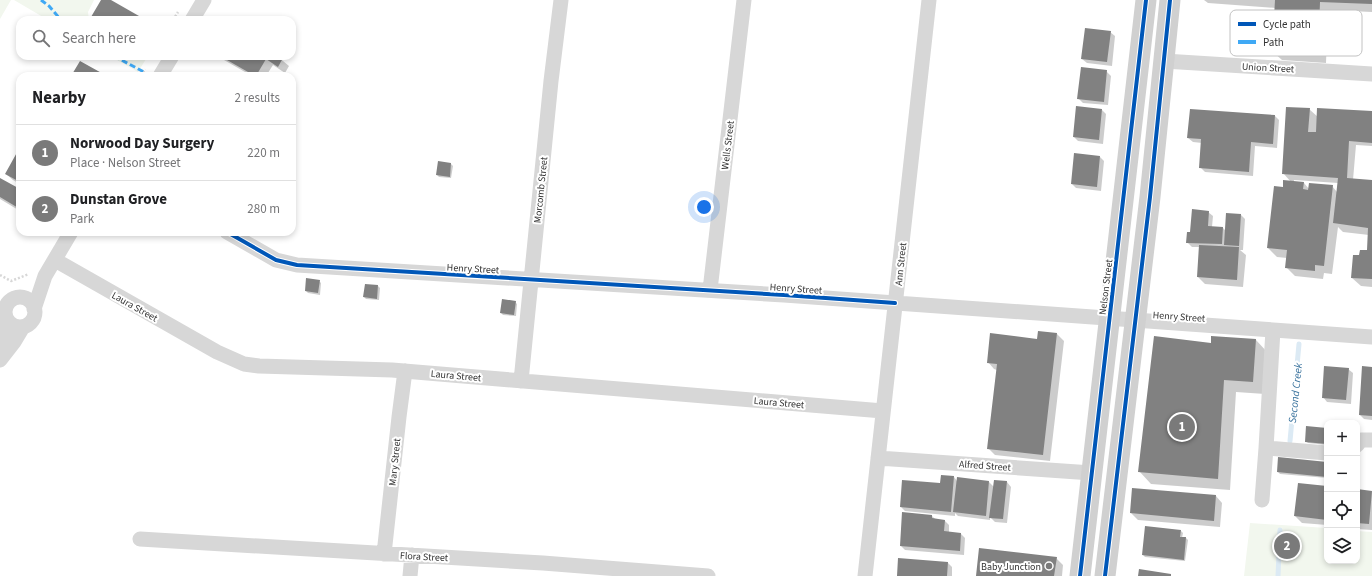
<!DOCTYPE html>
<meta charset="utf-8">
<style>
:root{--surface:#fff;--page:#f6f6f6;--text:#202124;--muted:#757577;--line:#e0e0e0;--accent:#7a7a7a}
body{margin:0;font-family:"Source Sans 3",sans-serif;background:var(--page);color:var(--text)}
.controls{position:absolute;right:12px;bottom:12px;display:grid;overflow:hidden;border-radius:8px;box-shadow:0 2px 6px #0003}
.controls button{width:36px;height:36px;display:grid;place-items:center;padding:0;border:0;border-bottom:1px solid var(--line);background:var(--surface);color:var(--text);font:20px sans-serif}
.you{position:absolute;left:704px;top:207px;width:14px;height:14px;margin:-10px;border:3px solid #fff;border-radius:50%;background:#1a73e8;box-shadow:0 0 0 6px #1a73e833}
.badge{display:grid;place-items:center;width:26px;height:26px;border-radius:50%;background:var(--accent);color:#fff;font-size:13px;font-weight:700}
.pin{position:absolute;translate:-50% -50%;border:2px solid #fff;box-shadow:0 1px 4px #0006}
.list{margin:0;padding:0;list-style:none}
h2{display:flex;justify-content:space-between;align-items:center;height:52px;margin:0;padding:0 16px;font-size:17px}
h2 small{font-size:13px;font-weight:400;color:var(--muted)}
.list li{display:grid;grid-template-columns:26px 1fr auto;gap:12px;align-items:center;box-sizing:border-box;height:56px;padding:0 16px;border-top:1px solid var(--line)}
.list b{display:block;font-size:15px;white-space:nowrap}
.list p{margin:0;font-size:13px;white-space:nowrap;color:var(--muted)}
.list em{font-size:13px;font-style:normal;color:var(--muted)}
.icon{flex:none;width:22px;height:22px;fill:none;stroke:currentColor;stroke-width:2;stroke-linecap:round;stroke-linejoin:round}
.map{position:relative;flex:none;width:1372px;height:576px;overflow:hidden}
.search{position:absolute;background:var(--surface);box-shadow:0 2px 6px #0003;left:16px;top:16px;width:280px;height:44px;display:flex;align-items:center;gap:10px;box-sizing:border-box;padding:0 14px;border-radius:12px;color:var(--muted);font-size:15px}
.panel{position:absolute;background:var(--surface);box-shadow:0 2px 6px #0003;left:16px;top:72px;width:280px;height:164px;border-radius:12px}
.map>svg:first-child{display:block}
</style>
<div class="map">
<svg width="1372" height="576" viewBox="0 0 1372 576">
<rect width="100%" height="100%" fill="#fff"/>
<!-- green -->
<path fill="#f2f7ee" d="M0,0h11l-11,19z
M14,0h80l-6,12 1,8h-41z
M110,56h31l5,3 -8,13z
M1250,523l77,5v33h30v-30l15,1v44h-128z"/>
<!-- shadow -->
<path fill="#0003" fill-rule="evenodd" d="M1204,0h168v12l-44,-2 -2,53 -44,-3 -9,-8 3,-44 -68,-5z
M1110,32l5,4 -3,30 -25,-3 -5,-4z
M217,56h60l12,10 -4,7 -12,-8 -7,11h-14z
M1106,71l5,5 -3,29 -25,-2 -5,-5z
M1309,109l9,8 54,-5v34l-16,-1 -3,35 19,1v106l-11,-1 -9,-8 8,-22 8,-5 1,-16 -26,-3 -5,-5 -6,47 -8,-1 -1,6 -28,-3 -9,-9 1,-9 -10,-1 -9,-9 15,-59 8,-7 -8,-9zM1294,180l44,3 -1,9 -5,-6 -23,3 -5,-6 -10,-1z
M1102,110l4,4 -3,30 -25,-3 -4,-4z
M1275,116l4,4 -2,28 -22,-2 -2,30 -48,-4 -4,-4 1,-25 -9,-1 -5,-4z
M20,150v34l-7,-4 -7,-6z
M1075,154l25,3 4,4 -3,30 -25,-3 -4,-4z
M439,163l12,1 2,2 -2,12 -12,-1 -2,-2z
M0,179l20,11v21l-20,-12z
M1208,212l5,4 -1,11 11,1 3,3 15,-16 4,4 -2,31h-3l6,5 -3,32 -38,-3 -7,-7 2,-30h-8l-5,-5 4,-8z
M319,281l2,2 -1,12 -12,-2 -2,-2z
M378,286l2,2 -1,12 -13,-1 -2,-2z
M515,302l2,2 -1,12 -13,-1 -2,-2z
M1057,334l7,7 -14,120 -55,-6 -7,-7 9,-78 -3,-1 -6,-7 50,-22z
M1212,337l44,3 12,13 -3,41 -29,-2 -6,98 -79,-6 -12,-13 72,-126z
M1372,368v52l-8,-1 -4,-4z
M1348,369l5,4 -2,31 -24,-2 -4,-5z
M1327,429v16l-19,-2 -2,-2z
M1327,463v15l-47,-4 -2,-2z
M954,477l3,4 1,-3 31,4 5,5 1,-6 12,1 4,5 -4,36 -12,-1 -5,-5v3l-32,-4 -3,-3v3l-50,-5 -4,-4z
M1327,487v38l-25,-2 -7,-7z
M1357,490l15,2v38l-15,-1z
M1216,496l6,7 -2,24 -82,-7 -7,-7z
M932,516l4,4 9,1 4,4v8l12,1 4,4 -1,17 -59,-5 -4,-4z
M1181,531l2,2 -1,5h4l2,2 -3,21 -40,-4 -2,-2z
M1056,558l7,7 -1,11h-85z
M948,563l4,4v9h-54z"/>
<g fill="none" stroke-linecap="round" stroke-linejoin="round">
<!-- stream -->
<path stroke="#dceaf4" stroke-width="5" d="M1290,441l9,-97
M1278,576l2,-46"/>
</g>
<!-- building -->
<path fill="#818181" d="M101,0h10l35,20h-50l-5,-3z
M1275,0h97v4l-52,-2 -2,52 -46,-2z
M1085,28l26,3 -4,31 -26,-3z
M220,56h59l4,2 -5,9 -12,-8 -10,17h-1z
M80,61l27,15h-36z
M1081,67l26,3 -3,32 -27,-3z
M1076,106l26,3 -3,31 -26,-3z
M1286,107l24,1 -2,24h8l1,-24 55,3v32l-23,-2 -2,37 25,2v99l-21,-1 2,-23h6l1,-5h7l1,-22 -35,-5 5,-45 -56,-4z
M1190,109l85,6 -2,29 -22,-2 -2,30 -50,-4 2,-29 -14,-1z
M20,147v35l-15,-8z
M1074,153l26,3 -3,31 -26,-3z
M438,161l13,2 -1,14 -14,-2z
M0,178l20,11v20l-20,-12z
M1283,180l21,2 -1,7 5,1 1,-7 24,2 -9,81 -9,-1v6l-30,-3 2,-18 -20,-2 7,-62 9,1z
M1192,209l17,2 -1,15 15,1 -1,17 -36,-1 1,-11h3z
M1226,213l15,1 -2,32 -15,-1z
M1199,245l40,2 -2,33 -40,-3z
M306,278l14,2 -2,13 -13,-2z
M365,284l13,1 -1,14 -14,-2z
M502,299l14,2 -2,14 -14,-2z
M1038,331l19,2 -14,122 -56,-6 10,-85 -10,-1 3,-30 47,6z
M1154,336l57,7v-7l45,3 -3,43 -29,-2 -6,99 -80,-7z
M1324,366l25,2 -3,32 -24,-2z
M1362,366l10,1v49l-13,-1z
M1306,426l21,2v16l-22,-2z
M1278,457l49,5v15l-50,-5z
M941,475l13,1 -3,36 -51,-5 2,-27 38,3z
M957,477l32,4 -3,35 -33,-4z
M994,480l13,1 -4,38 -14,-1z
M1298,483l29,3v34l-33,-4z
M1132,488l84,7 -2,26 -84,-8z
M1357,489l15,2 -3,33 -12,-1z
M902,512l30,3v3l13,2 -1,11 17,2 -1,18 -60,-5z
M1145,526l36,4 -1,7h6l-2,23 -42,-5z
M979,548l78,9 -3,19h-78z
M898,558l50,4 -1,14h-50z
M1139,569l32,5v2h-33z"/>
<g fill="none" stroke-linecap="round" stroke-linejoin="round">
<!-- path -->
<path stroke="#d7d7d7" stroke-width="2.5" stroke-dasharray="2 2" stroke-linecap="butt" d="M173,20l5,-8
M141,76l4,-7
M0,275l11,6 18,-7"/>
<!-- minor -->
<path stroke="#d7d7d7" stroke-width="15" d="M192,20l12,-20
M1164,61l208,13
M160,76l12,-20
M227,232l49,28 21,5 487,30 588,42
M55,260l162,92 27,12 15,2 133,4 491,41
M710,290l34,-290
M5 312a15 15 0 1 1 30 0a15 15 0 1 1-30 0Z
M34,309l11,-33 26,-44
M0,354l3,-16 5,-17
M0,360l14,-18 9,-15
M521,381l30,-300 10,-81
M1357,445l4,-5h11
M1266,448l7,-118
M878,458l214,15
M1262,500l4,-52 61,5
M140,539l403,24 165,13
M384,554l15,-137 6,-46
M410,576l2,-21
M865,576l64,-576"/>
<!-- secondary -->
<path stroke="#d0d0d0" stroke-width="21" d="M1080,576l66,-576
M1105,576l45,-379 20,-197"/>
<!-- quiet -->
<path stroke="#3fa9f5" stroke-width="3" stroke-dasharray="6 3" stroke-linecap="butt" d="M41,0l8,6 12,14
M114,56l30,16"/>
<!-- cycleway casing -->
<g stroke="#fff" stroke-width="6">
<path id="cycleway" d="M227,232l49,28 21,5 487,30 111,8
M1080,576l66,-576
M1105,576l45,-379 20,-197"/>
</g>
<!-- cycleway -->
<use href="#cycleway" stroke="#0057b8" stroke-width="4"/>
</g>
<!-- markers -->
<circle fill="#7a7a7a" stroke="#fff" stroke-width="1.5" cx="1049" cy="566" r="4"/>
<g text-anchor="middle" stroke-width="4" stroke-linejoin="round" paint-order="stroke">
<!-- street labels -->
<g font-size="10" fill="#333" stroke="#fff">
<text transform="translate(1268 67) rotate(3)" y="4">Union Street</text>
<text transform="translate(727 145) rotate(-83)" y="4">Wells Street</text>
<text transform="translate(540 190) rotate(-84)" y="4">Morcomb Street</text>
<text transform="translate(900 264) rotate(-84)" y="4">Ann Street</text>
<text transform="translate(473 268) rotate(3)" y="4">Henry Street</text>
<text transform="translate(1105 287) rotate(-83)" y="4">Nelson Street</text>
<text transform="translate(796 288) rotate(4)" y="4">Henry Street</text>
<text transform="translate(135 306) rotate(29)" y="4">Laura Street</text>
<text transform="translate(1179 316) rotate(4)" y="4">Henry Street</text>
<text transform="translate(456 375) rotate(5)" y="4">Laura Street</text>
<text transform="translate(779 402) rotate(5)" y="4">Laura Street</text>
<text transform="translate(394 462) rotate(-84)" y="4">Mary Street</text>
<text transform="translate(985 465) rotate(4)" y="4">Alfred Street</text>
<text transform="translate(424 556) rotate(3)" y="4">Flora Street</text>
</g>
<!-- poi labels -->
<g font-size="10" fill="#333" stroke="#fff" text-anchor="end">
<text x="1041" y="570">Baby Junction</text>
</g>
<!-- water labels -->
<g font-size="11" font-style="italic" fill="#39729d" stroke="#fff">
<text transform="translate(1295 393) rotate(-84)" y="4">Second Creek</text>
</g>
</g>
<!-- legend -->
<rect x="1230" y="10" width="132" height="46" rx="6" fill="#fff" stroke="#c2c2c2" stroke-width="1"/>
<rect x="1238" y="22" width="18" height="4" fill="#0057b8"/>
<rect x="1238" y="40" width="18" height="4" fill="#3fa9f5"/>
<g font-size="11" fill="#333">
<text x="1263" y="28">Cycle path</text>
<text x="1263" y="46">Path</text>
</g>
</svg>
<div class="controls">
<button>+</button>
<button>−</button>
<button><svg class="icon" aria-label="locate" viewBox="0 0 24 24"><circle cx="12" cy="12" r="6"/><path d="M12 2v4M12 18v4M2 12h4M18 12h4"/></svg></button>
<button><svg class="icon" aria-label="layers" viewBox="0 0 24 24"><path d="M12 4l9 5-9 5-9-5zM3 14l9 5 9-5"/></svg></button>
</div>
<div class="you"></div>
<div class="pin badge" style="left:1182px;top:427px">1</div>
<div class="pin badge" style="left:1287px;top:546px">2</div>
<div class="search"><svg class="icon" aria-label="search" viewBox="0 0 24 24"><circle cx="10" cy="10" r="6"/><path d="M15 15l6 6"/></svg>Search here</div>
<section class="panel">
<h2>Nearby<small>2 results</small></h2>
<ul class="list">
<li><span class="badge">1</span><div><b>Norwood Day Surgery</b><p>Place · Nelson Street</p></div><em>220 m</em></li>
<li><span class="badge">2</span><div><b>Dunstan Grove</b><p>Park</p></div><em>280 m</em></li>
</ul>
</section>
</div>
